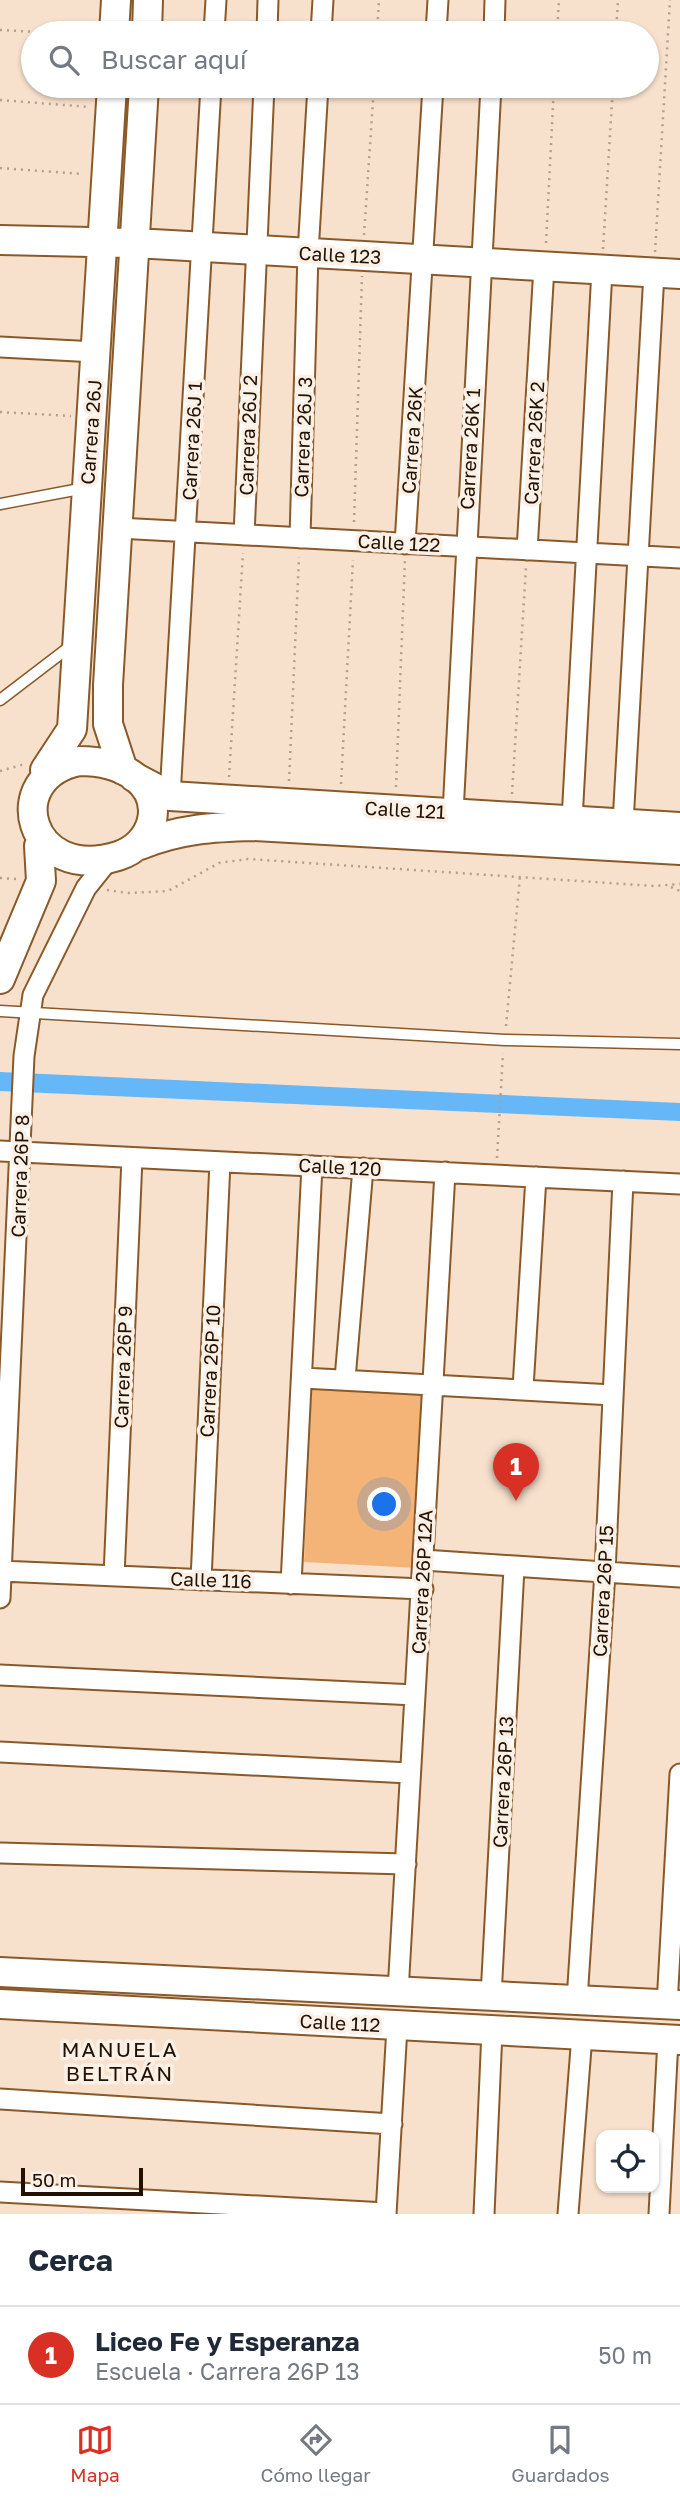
<!DOCTYPE html>
<html lang="es">
<meta charset="utf-8">
<style>
:root{--surface:#fff;--page:#f6f6f7;--text:#1f2937;--muted:#747a83;--line:#e0e1e3;--accent:#d93025}
body{margin:0;font-family:"Golos Text",sans-serif;background:var(--page);color:var(--text)}
.controls{position:absolute;right:21px;bottom:21px;display:grid;overflow:hidden;border-radius:14px;box-shadow:0 2px 5px #0004}
.controls button{width:63px;height:63px;display:grid;place-items:center;padding:0;border:0;border-bottom:2px solid var(--line);background:var(--surface);color:var(--text);font:35px sans-serif}
.scale{position:absolute;left:21px;bottom:18px;width:122px;box-sizing:border-box;padding-left:7px;border:4px solid #221000;border-top:0;font-size:19px;line-height:24px;white-space:nowrap;color:#221000;-webkit-text-stroke:5px #fbf0e6;paint-order:stroke}
.you{position:absolute;left:385px;top:1505px;width:24px;height:24px;margin:-18px;border:5px solid #fff;border-radius:50%;background:#1a73e8;box-shadow:0 0 0 10px #1a73e833}
.badge{display:grid;place-items:center;width:46px;height:46px;border-radius:50%;background:var(--accent);color:#fff;font-size:23px;font-weight:700}
.pin{position:absolute;translate:-50% -58px;filter:drop-shadow(0 2px 4px #0008)}
.pin::after{content:'';position:absolute;top:37px;width:24px;height:21px;background:inherit;clip-path:polygon(0 0,100% 0,50% 100%)}
.list{margin:0;padding:0;list-style:none}
h2{display:flex;justify-content:space-between;align-items:center;height:91px;margin:0;padding:0 28px;font-size:30px}
h2 small{font-size:23px;font-weight:400;color:var(--muted)}
.list li{display:grid;grid-template-columns:46px 1fr auto;gap:21px;align-items:center;box-sizing:border-box;height:98px;padding:0 28px;border-top:2px solid var(--line)}
.list b{display:block;font-size:26px;white-space:nowrap}
.list p{margin:0;font-size:23px;white-space:nowrap;color:var(--muted)}
.list em{font-size:23px;font-style:normal;color:var(--muted)}
.icon{flex:none;width:38px;height:38px;fill:none;stroke:currentColor;stroke-width:2;stroke-linecap:round;stroke-linejoin:round}
.map{position:relative;flex:none;width:680px;height:2214px;overflow:hidden}
.search{position:absolute;background:var(--surface);box-shadow:0 2px 5px #0004;left:21px;right:21px;top:21px;height:77px;display:flex;align-items:center;gap:18px;box-sizing:border-box;padding:0 24px;border-radius:38px;color:var(--muted);font-size:26px}
.sheet{height:189px;background:var(--surface)}
nav{display:flex;justify-content:space-around;align-items:center;box-sizing:border-box;height:98px;border-top:2px solid var(--line);background:var(--surface);font-size:19px;color:var(--muted)}
nav a{display:grid;justify-items:center;gap:4px}
nav .on{color:var(--accent)}
.map>svg:first-child{display:block}
</style>
<div class="map">
<svg width="680" height="2214" viewBox="0 0 680 2214">
<rect width="100%" height="100%" fill="#f7e1cd"/>
<!-- green -->
<path fill="#f4b477" d="M312,1386l112,5 -7,177 -113,-6z"/>
<!-- water -->
<path fill="#65b7f7" d="M0,1072l680,31v18l-680,-30z"/>
<g fill="none" stroke-linecap="round" stroke-linejoin="round">
<!-- lane casing -->
<g stroke="#895929" stroke-width="13">
<path id="lane" d="M0,504l85,-16
M0,700l72,-55
M0,1011l505,29 175,4"/>
</g>
<!-- street casing -->
<g stroke="#895929" stroke-width="23">
<path id="street" d="M214,33l2,-33
M267,33l1,-33
M321,33l2,-33
M436,33l2,-33
M494,33l1,-33
M0,347l96,5
M118,528l562,30
M244,535l20,-449
M300,538l8,-285 10,-167
M405,544l28,-458
M527,550l17,-283
M170,796l41,-710
M453,813l38,-727
M572,820l30,-550
M623,823l31,-550
M0,1151l680,33
M303,1378l310,17
M345,1379l18,-211
M523,1388l13,-211
M423,1560l257,17
M0,1571l423,18
M114,1576l18,-418
M201,1580l19,-418
M291,1584l21,-418
M0,1598l24,-542 9,-61 53,-107 24,-30
M0,1675l415,20
M0,1752l409,21
M0,1853l406,11
M398,1992l47,-820
M491,1996l23,-428
M577,2000l28,-428 18,-391
M667,2005l13,-231
M0,2099l392,25
M0,2192l386,21
M386,2214l11,-187
M484,2214l8,-183
M568,2214l14,-179
M659,2214l9,-175"/>
</g>
<!-- secondary casing -->
<g stroke="#895929" stroke-width="32">
<path id="secondary" d="M114,33l2,-33
M147,33l1,-33
M0,240l135,3 545,31
M79,761c20,0 39,3 56,16 32,25 18,68 -17,79 -90,28 -118,-79 -39,-95z
M45,770l27,-41 40,-643
M123,770l-15,-46v-39l36,-599
M134,777l36,19 510,31
M140,845c39,-16 73,-18 114,-19l426,24
M0,979l41,-98 -2,-35
M0,1972l680,33
M0,2004l680,36"/>
</g>
<!-- path -->
<path stroke="#b39f8c" stroke-width="2.5" stroke-dasharray="2 5" stroke-linecap="butt" d="M0,30l60,3
M377,33l2,-33
M557,33l2,-33
M616,33l2,-33
M0,100l90,7
M0,168l83,6
M364,235l10,-149
M546,243l8,-157
M603,249l10,-163
M655,252l15,-252
M0,412l71,4
M354,522l8,-246
M0,771l25,-7
M229,777l14,-224
M289,781l10,-224
M341,784l12,-224
M396,787l9,-228
M512,794l14,-227
M0,878l17,1
M671,887l9,4
M107,890l22,3 39,-2 51,-28 29,-4 406,27 26,-2
M506,1026l14,-150
M497,1158l6,-105"/>
<!-- lane -->
<use href="#lane" stroke="#fff" stroke-width="10"/>
<!-- street -->
<use href="#street" stroke="#fff" stroke-width="19"/>
<!-- secondary -->
<use href="#secondary" stroke="#fff" stroke-width="28"/>
</g>
<g text-anchor="middle" stroke-width="7" stroke-linejoin="round" paint-order="stroke">
<!-- street labels -->
<g font-size="19" fill="#221000" stroke="#fbf0e6">
<text transform="translate(340 255) rotate(3)" y="7">Calle 123</text>
<text transform="translate(91 432) rotate(-86)" y="7">Carrera 26J</text>
<text transform="translate(248 435) rotate(-88)" y="7">Carrera 26J 2</text>
<text transform="translate(303 437) rotate(-88)" y="7">Carrera 26J 3</text>
<text transform="translate(412 440) rotate(-86)" y="7">Carrera 26K</text>
<text transform="translate(192 441) rotate(-87)" y="7">Carrera 26J 1</text>
<text transform="translate(534 443) rotate(-87)" y="7">Carrera 26K 2</text>
<text transform="translate(470 449) rotate(-87)" y="7">Carrera 26K 1</text>
<text transform="translate(399 543) rotate(3)" y="7">Calle 122</text>
<text transform="translate(405 810) rotate(3)" y="7">Calle 121</text>
<text transform="translate(340 1167) rotate(3)" y="7">Calle 120</text>
<text transform="translate(20 1176) rotate(-88)" y="7">Carrera 26P 8</text>
<text transform="translate(123 1367) rotate(-88)" y="7">Carrera 26P 9</text>
<text transform="translate(210 1371) rotate(-87)" y="7">Carrera 26P 10</text>
<text transform="translate(211 1580) rotate(2)" y="7">Calle 116</text>
<text transform="translate(422 1582) rotate(-87)" y="7">Carrera 26P 12A</text>
<text transform="translate(603 1591) rotate(-87)" y="7">Carrera 26P 15</text>
<text transform="translate(503 1782) rotate(-87)" y="7">Carrera 26P 13</text>
<text transform="translate(340 2023) rotate(3)" y="7">Calle 112</text>
</g>
<!-- neighbourhood labels -->
<g font-size="21" letter-spacing="2" fill="#221000" stroke="#fbf0e6">
<text x="120" y="2057">MANUELA<tspan x="120" dy="24">BELTRÁN</tspan></text>
</g>
</g>
</svg>
<div class="controls">
<button><svg class="icon" aria-label="locate" viewBox="0 0 24 24"><circle cx="12" cy="12" r="6"/><path d="M12 2v4M12 18v4M2 12h4M18 12h4"/></svg></button>
</div>
<div class="scale">50 m</div>
<div class="you"></div>
<div class="pin badge" style="left:516px;top:1501px">1</div>
<div class="search"><svg class="icon" aria-label="search" viewBox="0 0 24 24"><circle cx="10" cy="10" r="6"/><path d="M15 15l6 6"/></svg>Buscar aquí</div>
</div>
<section class="sheet">
<h2>Cerca<small></small></h2>
<ul class="list">
<li><span class="badge">1</span><div><b>Liceo Fe y Esperanza</b><p>Escuela · Carrera 26P 13</p></div><em>50 m</em></li>
</ul>
</section>
<nav>
<a class="on"><svg class="icon" aria-label="map" viewBox="0 0 24 24"><path d="M3 6l6-2 6 2 6-2v14l-6 2-6-2-6 2zM9 4v14M15 6v14"/></svg>Mapa</a>
<a><svg class="icon" aria-label="directions" viewBox="0 0 24 24"><path d="M12 3l9 9-9 9-9-9zM9 14v-3h6M13 9l2 2-2 2"/></svg>Cómo llegar</a>
<a><svg class="icon" aria-label="saved" viewBox="0 0 24 24"><path d="M7 4h10v16l-5-4-5 4z"/></svg>Guardados</a>
</nav>
